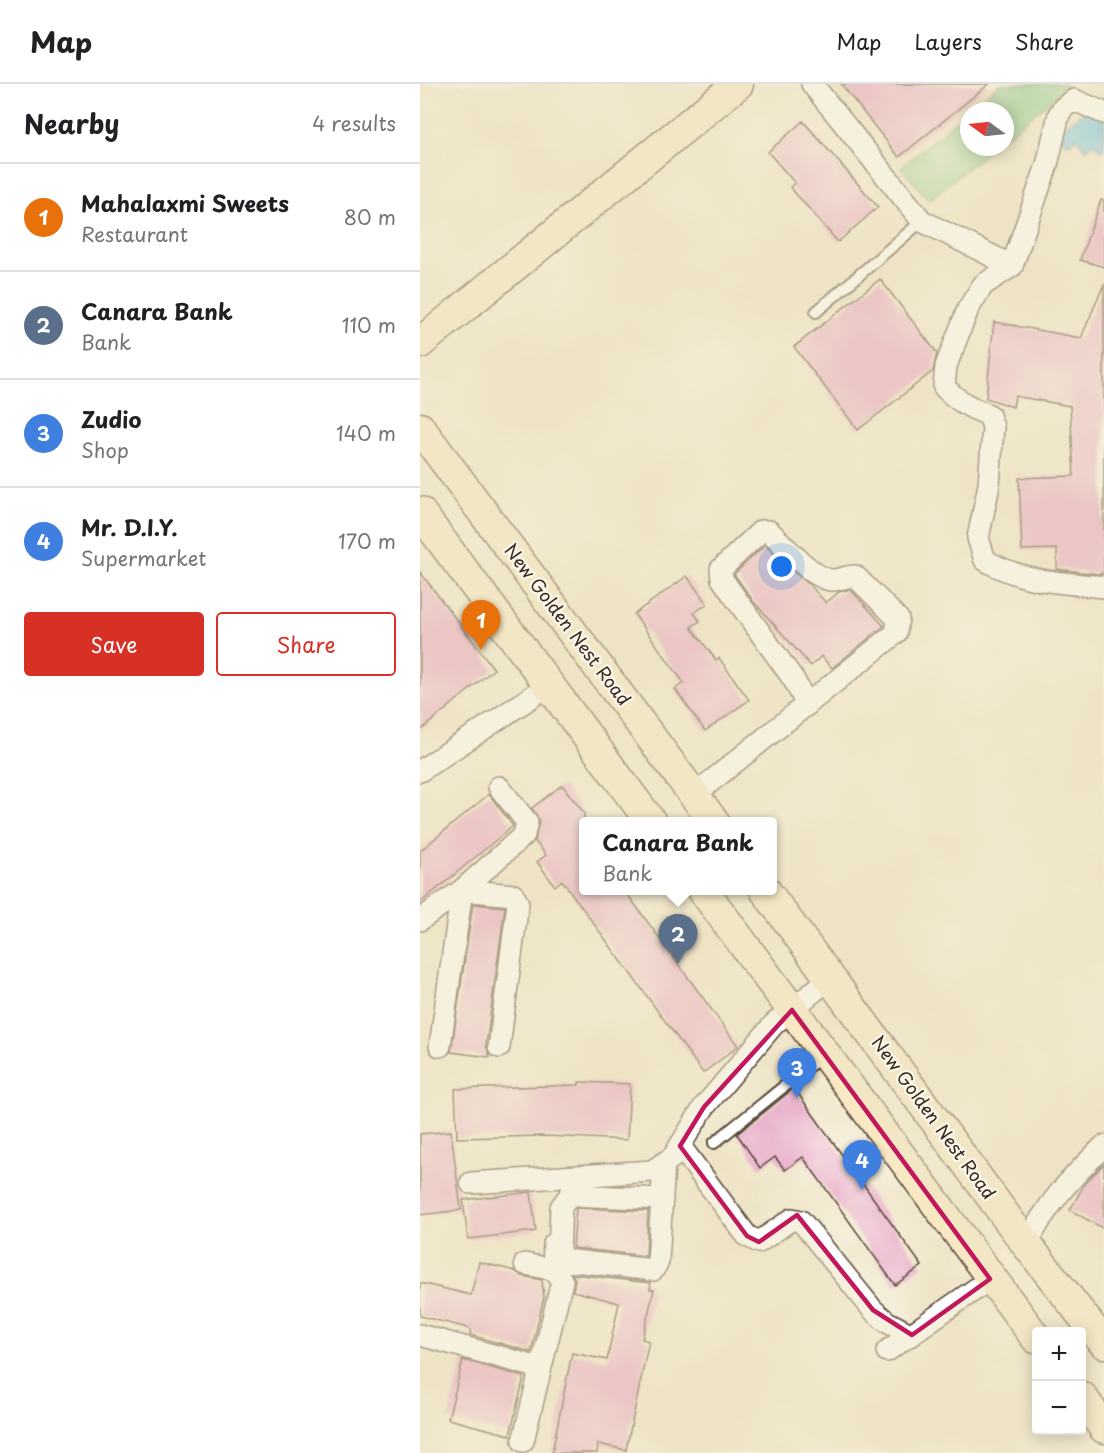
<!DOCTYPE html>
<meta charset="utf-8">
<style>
:root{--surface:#fff;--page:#f2f2f2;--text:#202124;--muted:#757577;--line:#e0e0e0;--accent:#d93025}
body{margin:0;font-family:"Playpen Sans",sans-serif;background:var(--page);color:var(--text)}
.controls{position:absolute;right:18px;bottom:18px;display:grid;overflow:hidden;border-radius:6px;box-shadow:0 3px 15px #0003}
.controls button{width:54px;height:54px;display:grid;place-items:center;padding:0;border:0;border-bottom:2px solid var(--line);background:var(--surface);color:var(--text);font:30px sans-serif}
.compass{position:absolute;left:540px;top:18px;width:54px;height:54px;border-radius:50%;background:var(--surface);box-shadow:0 3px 15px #0003;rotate:285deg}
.you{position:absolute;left:362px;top:483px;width:21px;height:21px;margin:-15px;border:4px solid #fff;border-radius:50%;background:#1a73e8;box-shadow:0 0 0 9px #1a73e833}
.badge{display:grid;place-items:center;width:39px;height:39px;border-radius:50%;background:var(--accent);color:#fff;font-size:20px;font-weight:700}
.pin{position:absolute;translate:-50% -50px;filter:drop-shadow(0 2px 3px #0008)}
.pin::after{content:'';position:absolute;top:32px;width:21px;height:18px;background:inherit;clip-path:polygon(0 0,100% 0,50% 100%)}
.popup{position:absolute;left:159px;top:733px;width:198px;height:78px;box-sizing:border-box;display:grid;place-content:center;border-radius:6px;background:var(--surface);filter:drop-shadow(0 2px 4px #0005);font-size:20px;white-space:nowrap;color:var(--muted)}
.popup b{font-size:22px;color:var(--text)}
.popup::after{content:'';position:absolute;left:50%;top:100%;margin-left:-12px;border:12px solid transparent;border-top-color:var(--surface)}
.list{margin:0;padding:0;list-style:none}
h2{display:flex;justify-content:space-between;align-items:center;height:78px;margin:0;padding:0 24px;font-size:26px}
h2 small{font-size:20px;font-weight:400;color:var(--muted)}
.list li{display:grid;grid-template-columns:39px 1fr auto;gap:18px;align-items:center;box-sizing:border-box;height:108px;padding:0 24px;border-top:2px solid var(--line)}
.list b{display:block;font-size:22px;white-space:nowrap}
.list p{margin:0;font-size:20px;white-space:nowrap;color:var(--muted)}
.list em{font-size:20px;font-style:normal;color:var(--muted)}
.actions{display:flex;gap:12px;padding:18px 24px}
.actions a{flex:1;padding:14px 0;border:2px solid var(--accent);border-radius:6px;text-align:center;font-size:21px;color:var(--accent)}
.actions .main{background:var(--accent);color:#fff}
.map{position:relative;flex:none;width:684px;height:1369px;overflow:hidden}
header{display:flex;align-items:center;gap:36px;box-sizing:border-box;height:84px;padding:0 30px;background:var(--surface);border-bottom:2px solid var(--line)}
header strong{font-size:28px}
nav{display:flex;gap:33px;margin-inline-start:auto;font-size:21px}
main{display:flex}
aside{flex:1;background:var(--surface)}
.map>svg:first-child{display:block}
</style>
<header>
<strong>Map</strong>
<nav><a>Map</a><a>Layers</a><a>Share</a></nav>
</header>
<main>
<aside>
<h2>Nearby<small>4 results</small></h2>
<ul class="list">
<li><span class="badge" style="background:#e8710a">1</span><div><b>Mahalaxmi Sweets</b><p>Restaurant</p></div><em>80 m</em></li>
<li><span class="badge" style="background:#5c6f8a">2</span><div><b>Canara Bank</b><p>Bank</p></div><em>110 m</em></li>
<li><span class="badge" style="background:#3f7fe0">3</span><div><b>Zudio</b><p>Shop</p></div><em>140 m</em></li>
<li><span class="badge" style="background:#3f7fe0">4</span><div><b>Mr. D.I.Y.</b><p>Supermarket</p></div><em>170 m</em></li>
</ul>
<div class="actions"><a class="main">Save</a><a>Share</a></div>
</aside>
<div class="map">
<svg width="684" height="1369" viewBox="0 0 684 1369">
<rect width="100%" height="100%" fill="#fbf7ec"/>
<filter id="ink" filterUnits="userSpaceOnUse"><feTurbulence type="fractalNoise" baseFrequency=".0167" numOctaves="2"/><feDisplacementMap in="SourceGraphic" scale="12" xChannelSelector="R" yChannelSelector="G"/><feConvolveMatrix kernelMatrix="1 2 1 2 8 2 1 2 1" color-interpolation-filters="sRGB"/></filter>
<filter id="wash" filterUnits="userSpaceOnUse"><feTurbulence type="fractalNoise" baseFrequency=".008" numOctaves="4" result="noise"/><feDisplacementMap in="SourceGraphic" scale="24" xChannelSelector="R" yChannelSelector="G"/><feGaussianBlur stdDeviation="1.35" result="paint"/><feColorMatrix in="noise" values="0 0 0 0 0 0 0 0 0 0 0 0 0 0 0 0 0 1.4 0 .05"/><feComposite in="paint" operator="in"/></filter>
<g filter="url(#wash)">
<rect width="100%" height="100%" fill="#eee3c4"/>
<!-- green -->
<path fill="#7fca88" stroke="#5d7a53" stroke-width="1.5" d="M580,0h65l2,3 -62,50v-26h-36v36h24l-64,53 -28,-33z"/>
<!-- water -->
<path fill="#68c2e6" stroke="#527682" stroke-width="1.5" d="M684,13v52l-3,2 -6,-8 -9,7 -9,-12 -10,6 -10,-12z"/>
<g id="blocks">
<!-- building -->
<path fill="#e6a3c6" d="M421,0h148l-90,73z
M383,37l75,86 -40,35 -48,-55 5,-4 -27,-31z
M681,116l3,1v66l-24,-7z
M460,195l57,74 -4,18 -75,59 -64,-83z
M684,200v289l-6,1 -41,-5v-20l-35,1 -3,-72 55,-2 -4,-70 -55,-10 -2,11 -27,-9 8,-76 87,16z
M345,461l26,25 19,15 16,18 13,-11 11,-3 34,37 -52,42 -11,-12 -10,10 -58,-65 -19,-27z
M0,488l74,97 -74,62z
M267,492l20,28 -13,9 6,8 -9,6 25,33 3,-2 30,42 -44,31 -30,-42 9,-6 -50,-69z
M142,701l22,28v78h41l113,155 -35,27 -141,-193 -7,6 -18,-24 9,-7 -11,-14 4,-21 -7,-12z
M69,710l24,32 -93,77v-52z
M53,820l32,3 -19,138 4,12 -39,-5z
M159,998l51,2 -3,56 -82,-4 -88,2 -2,-49 124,-4z
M374,1004l128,178 -27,19 -92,-128 -18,13 -10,-13 -15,11 -23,-34z
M31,1047l10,79 -41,5v-81z
M684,1080v65l-34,-19 15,-27z
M111,1108l5,39 -68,8 -5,-39z
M156,1124l72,3 -2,45 -73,-8z
M59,1178l36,9 7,5 20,4 2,17 -13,55 -61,-17 1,-5 -7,-3 -44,-11v-33l51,12z
M152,1190l79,9 -1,6 4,1 -12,49 7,2 -23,109 -28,-6 -1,9h-45l20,-100 35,7 12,-57 -46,-12 2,-12z
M43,1276l61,17 -14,58 -62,-16z"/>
</g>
</g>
<g filter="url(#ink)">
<use href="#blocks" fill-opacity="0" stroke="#564637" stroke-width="1.5"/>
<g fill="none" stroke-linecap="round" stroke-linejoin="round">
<!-- lane casing -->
<g stroke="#564637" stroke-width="14">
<path id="lane" d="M396,228l106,-91
M294,1059l110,-89"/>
</g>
<!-- street casing -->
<g stroke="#564637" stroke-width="24">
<path id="street" d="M392,0l110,137 90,45 -29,19 -15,24 -22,57 -2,21c13,14 27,21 45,28l4,12 -4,58 -11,53 7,22c39,23 75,22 119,27
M592,182l35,-101 12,-51 4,-6 11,-8 30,13
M0,687l113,-75 15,-13
M274,711l202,-162 2,-14 -43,-43c-9,0 -15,4 -23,4 -18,0 -49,-36 -63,-49h-8l-40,38 1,10 72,101 13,25
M0,836l42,-30 62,-55 3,-13 -28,-35
M20,962l22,-156 51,5 5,8 -19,144
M260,1062l67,90 12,6 33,-23 9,2 72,89 14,12 25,13
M51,1099l181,-12 21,-14 31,-50 70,-83 56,-46
M242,1115l-92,-4 -9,12 -2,45 6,8 88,10 5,-8 6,-99
M607,1161c17,-39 47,-70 77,-99
M105,1180l30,6
M0,1251l120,33
M467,1267l103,-72
M103,1357l39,-160c-9,-13 -9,-22 -8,-37"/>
</g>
<!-- secondary casing -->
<g stroke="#564637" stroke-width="33">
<path id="secondary" d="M0,259l318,-259
M0,344l294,394
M0,428l231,310
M283,806l333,448
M345,806l262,355 77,98
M662,1313l22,31"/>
</g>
<!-- lane -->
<use href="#lane" stroke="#fff" stroke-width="10"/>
<!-- street -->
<use href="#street" stroke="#fff" stroke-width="21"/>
<!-- secondary -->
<use href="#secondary" stroke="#f8e8c3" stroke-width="30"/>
</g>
</g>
<!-- marked area -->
<path d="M0 0H684V1369H0ZM372,926l198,269 -78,56 -39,-25 -76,-95 -38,27 -12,-6 -67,-90 24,-39z" fill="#eee3c4" fill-opacity=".55" fill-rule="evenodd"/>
<path fill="none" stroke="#c2185b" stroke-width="4.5" stroke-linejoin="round" d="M372,926l198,269 -78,56 -39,-25 -76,-95 -38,27 -12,-6 -67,-90 24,-39z"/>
<g text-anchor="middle" stroke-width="4.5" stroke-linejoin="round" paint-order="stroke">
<!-- street labels -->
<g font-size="18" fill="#3b2a1e" stroke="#fbf7ec">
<text transform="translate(147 541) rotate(53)" y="6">New Golden Nest Road</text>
<text transform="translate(513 1034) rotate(54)" y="6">New Golden Nest Road</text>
</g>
</g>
</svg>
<div class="controls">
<button>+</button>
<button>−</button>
</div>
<svg class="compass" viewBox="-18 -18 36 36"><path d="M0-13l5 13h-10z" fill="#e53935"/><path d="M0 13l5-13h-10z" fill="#757577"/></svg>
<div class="you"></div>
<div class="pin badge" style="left:61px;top:566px;background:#e8710a">1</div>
<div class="pin badge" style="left:258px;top:880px;background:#5c6f8a">2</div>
<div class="popup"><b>Canara Bank</b>Bank</div>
<div class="pin badge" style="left:377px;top:1014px;background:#3f7fe0">3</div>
<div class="pin badge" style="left:442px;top:1106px;background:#3f7fe0">4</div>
</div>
</main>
